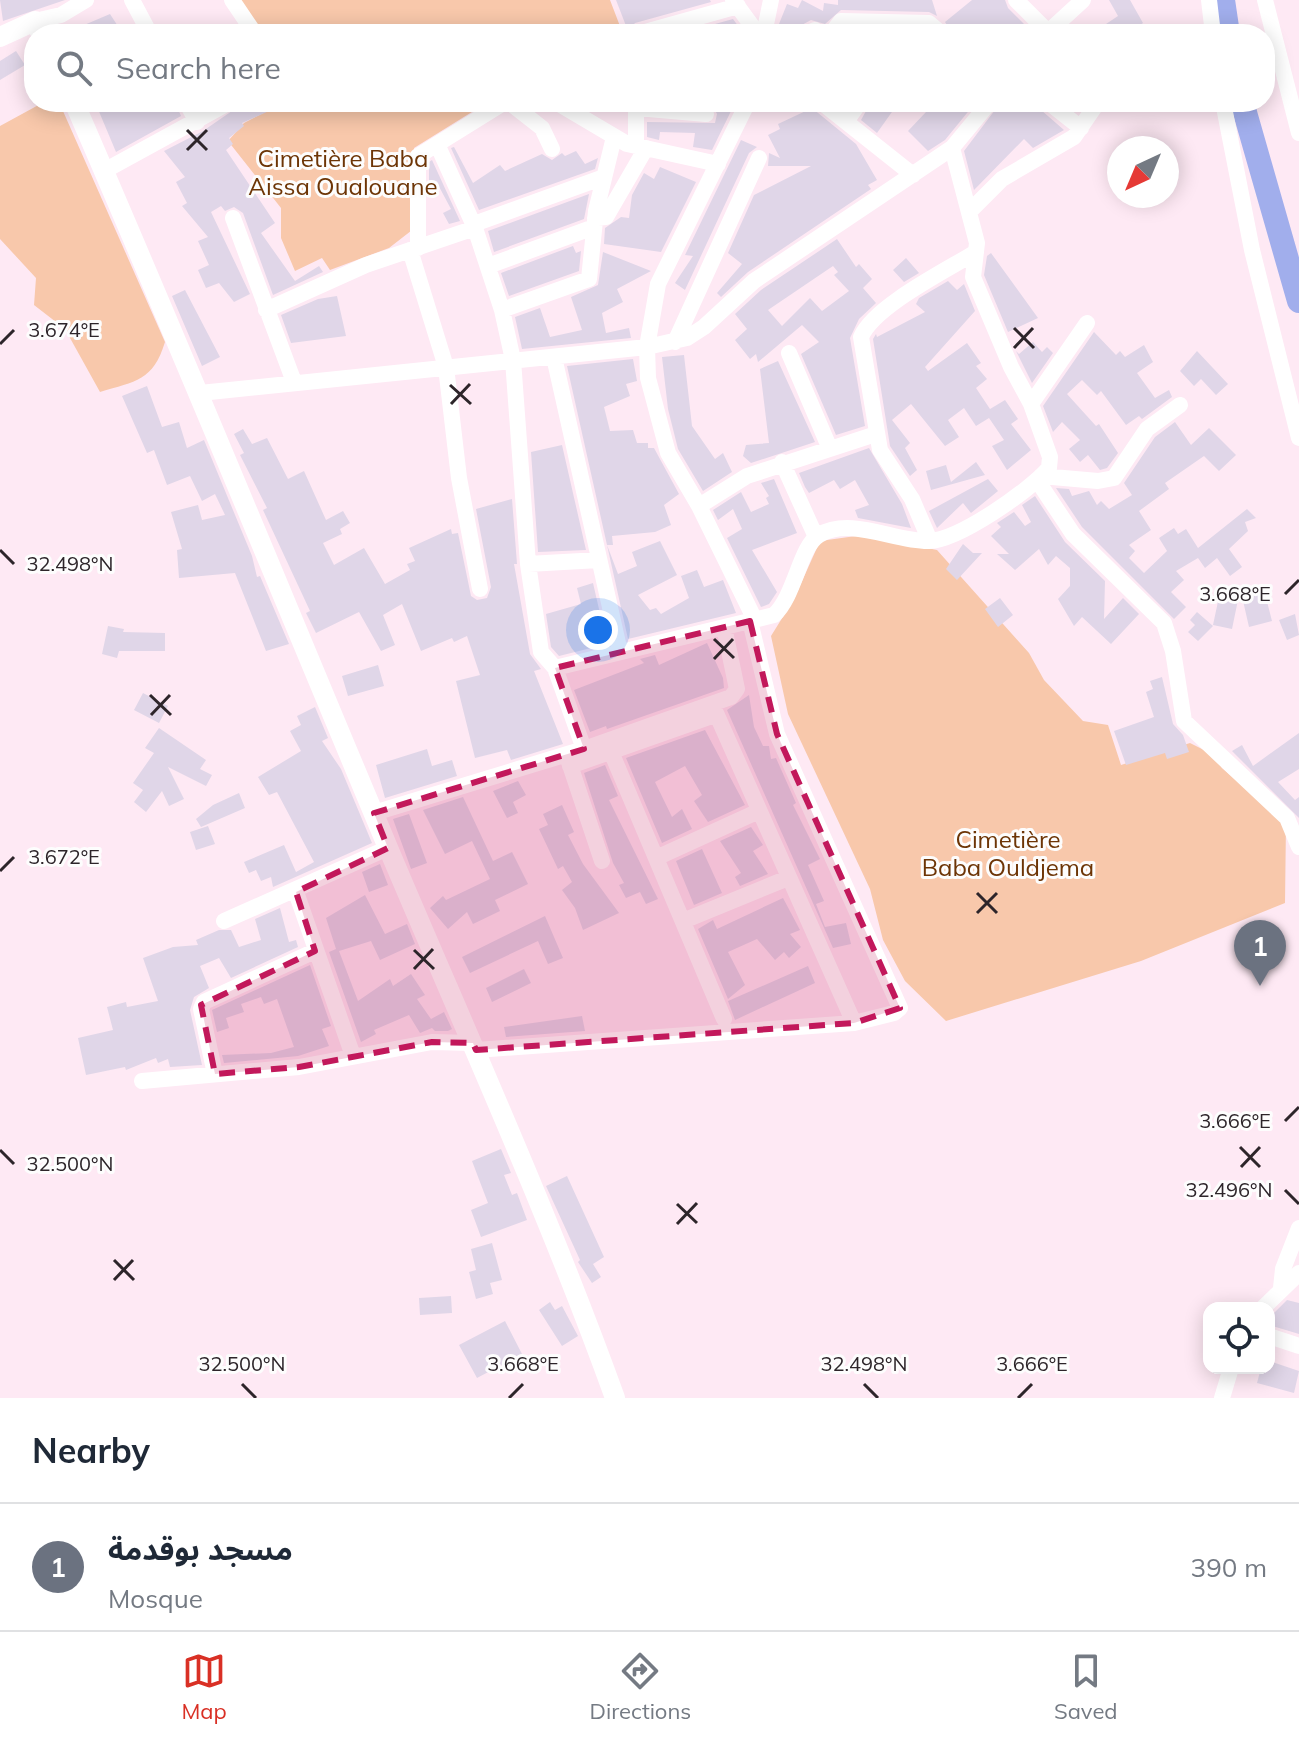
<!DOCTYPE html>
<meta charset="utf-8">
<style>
:root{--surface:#fff;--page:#f2f2f3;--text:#1f2937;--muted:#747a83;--line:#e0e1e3;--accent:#d93025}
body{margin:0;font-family:Mulish,"Noto Sans Arabic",sans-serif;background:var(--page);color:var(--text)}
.controls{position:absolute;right:24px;bottom:24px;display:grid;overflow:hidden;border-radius:16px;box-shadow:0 4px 20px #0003}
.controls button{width:72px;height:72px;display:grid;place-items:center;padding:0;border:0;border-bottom:2px solid var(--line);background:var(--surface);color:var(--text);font:40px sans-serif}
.compass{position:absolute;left:1107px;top:136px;width:72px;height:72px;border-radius:50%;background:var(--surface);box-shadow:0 4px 20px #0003;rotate:224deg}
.you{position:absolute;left:598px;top:630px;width:28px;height:28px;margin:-20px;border:6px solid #fff;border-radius:50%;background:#1a73e8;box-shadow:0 0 0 12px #1a73e833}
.badge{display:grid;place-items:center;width:52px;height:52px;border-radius:50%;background:var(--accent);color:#fff;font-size:26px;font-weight:700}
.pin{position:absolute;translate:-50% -66px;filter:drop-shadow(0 2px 4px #0008)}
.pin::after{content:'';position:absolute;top:42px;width:28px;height:24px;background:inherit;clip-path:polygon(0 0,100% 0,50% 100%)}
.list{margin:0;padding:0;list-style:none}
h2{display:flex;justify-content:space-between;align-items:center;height:104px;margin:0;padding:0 32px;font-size:34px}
h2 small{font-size:26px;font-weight:400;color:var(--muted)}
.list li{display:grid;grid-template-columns:52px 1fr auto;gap:24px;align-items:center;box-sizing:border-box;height:128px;padding:0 32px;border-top:2px solid var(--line)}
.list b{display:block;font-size:30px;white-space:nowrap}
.list p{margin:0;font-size:26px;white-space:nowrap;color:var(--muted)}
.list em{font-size:26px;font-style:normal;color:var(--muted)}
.icon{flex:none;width:44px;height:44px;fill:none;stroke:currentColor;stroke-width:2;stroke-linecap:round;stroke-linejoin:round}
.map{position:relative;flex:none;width:1299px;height:1398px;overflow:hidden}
.search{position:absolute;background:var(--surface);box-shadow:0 4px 20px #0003;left:24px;right:24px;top:24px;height:88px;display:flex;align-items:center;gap:20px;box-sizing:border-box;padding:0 28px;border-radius:32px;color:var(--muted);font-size:30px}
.sheet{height:232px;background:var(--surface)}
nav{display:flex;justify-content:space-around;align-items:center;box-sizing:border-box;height:112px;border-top:2px solid var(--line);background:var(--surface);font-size:22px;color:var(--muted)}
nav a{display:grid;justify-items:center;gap:4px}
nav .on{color:var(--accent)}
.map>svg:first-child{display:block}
</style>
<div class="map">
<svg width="1299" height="1398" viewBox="0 0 1299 1398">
<rect width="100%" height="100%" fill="#fee9f4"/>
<!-- green -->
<path fill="#f8c8ab" d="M233,0h377l13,34h-367z
M44,102h15l106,240c-12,39 -29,39 -65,50l-35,-63 -31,-24 2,-27 -36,-39v-113z
M284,102h204l-74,46 2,79 -27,21 -59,22 -8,-12 -27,13 -14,-33v-30l-53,-67 16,-18z
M863,535l74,15 92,103 15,27 39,41 25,4 13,40 69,-22 24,12 8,13 64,55 -1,80 -144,58 -195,60 -41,-40 -22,-41 -13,-51 -82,-175 -17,-78 23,-37 26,-58z"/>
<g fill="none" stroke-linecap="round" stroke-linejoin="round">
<!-- river -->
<path stroke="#a1aeec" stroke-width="24" d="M1223,0l5,34
M1242,102l57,199"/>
</g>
<!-- building -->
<path fill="#e0d6e8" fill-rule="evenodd" d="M0,0h65l-62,21z
M616,0h94l1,2 -76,21 -7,8z
M802,0l21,11 1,-8 14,2v-5h94l5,16 -8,-4 -88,-2 -16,14 -14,-4 -13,7 -2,7h-21l12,-30 11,4z
M972,0h33l3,8 26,26h-81l-8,-12z
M1109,0h21l13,23 -16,11h-36l27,-18z
M110,14l13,20h-60z
M733,19l11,15h-65z
M16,51l9,14 -25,15v-19z
M95,102h80l6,14 -65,36z
M245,102h44l-47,21 2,3 -15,12 4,6 -7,6 49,73 -14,10 34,48 24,-15 4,6 -50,23 -30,-82 -9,-6 -9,4 -4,-5 -10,6 39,82 -16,8 -15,-19 -13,5 -8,-18 11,-5 -11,-24 10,-4 -26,-31 5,-3 -11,-21 9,-5 -21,-26 39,-20z
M695,102h29v6l8,1 -20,41 -19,-3 2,-14 -35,-1 -1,8 -12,-3v-15l68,1 2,-9 -4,-8z
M871,102h28l-22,31 -16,-13z
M915,102h61l-31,38 -17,11 -20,-20 18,-19z
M1001,102h36l4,8 23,20 -31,18 -9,-9 -50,51 -10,-39z
M812,108l44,36 21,36 -9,5 3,4 -123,83 -27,25 -4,-4 25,-29 -14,-11 26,-58 57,-29h-43l1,-13 11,5 -12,-23 12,-6 -2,-5z
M741,140l16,7 -8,6 -64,137 -10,-7 18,-27 -8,-1z
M454,147l19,36 27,-18 5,6 37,-17 10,6 10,-7 3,3 11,-5 9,13 13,-6 -3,11 -116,41 -28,-62z
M432,160l28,61 -11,3 -6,-11 8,-4 -15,-28 -7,3v-22z
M660,167l36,15 -35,70 -57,-8 1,-16 16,-11 8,1 3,-23 12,-22 10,6z
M589,194l-5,25 -90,33 -6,-21z
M837,239l19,28 3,-3 13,15 -9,9 13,15 -17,16 -9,19 15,88 -29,9 -35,-81 18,-12 -17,-17 -44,37 -2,-8 -6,5 -15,-19 12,-11 -12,-15 26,-24zM833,266l5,6 -4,3 15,16 -27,20 -12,-13 -28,28 -14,-16z
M573,246l3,7 5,-2 -2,20 -70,25 -8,-23z
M603,252l48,19 -34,18 6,13 -21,11 4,20 23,-5 2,10 -109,11 -7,-32 25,-9 10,29 32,-7 -11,-33 27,-12z
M991,253l47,65 -30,14 -24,-57 3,-19z
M906,258l13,15 -15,9 -11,-12z
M948,281l9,9 7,-6 11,27 -50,56 3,4 39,-28 14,20 -5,3 11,13 -11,9 14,21 15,-9 13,19 -7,5 20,26 -24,20 -15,-24 12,-6 -15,-22 -13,8 -12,-18 -16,12 11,17 -14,9 -34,-42 -19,16 18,23 -5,5 12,22 -7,6 -20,-30 -17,-107 3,-5 1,3 48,-25 -9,-8 3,-6z
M185,290l35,67 -18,9 -30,-70z
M337,296l9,40 -55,7 -10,-28 37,-16z
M1094,332l22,23 4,-4 5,6 19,-12 9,17 -16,11 18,25 14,-8 3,7 -30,22 -3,-3 -13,9 -25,-34 -4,4 -15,-15 -15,14 29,32 3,-2 19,29 -11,15 -7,2 -12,-15 -8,7 -11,-13 11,-9 -18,-18 -9,10 -10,-26z
M1033,342l9,10 5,-5 6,6 -21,30 -16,-32 3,3z
M1197,351l31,33 -12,11 -15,-16 -7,7 -14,-15z
M684,355l8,71 23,33 8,-6 9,19 -29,19 -25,-42 -10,-40 -6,-52z
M633,359l4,22 -11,3 4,12 -26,11 6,24 23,-1 4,13h11v5h6l25,46 -15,11 7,20 -16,7 -43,4 1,9h-6l-40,-179z
M778,361l37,81 -64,21 -8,-7 3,-11 23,-2 -9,-74z
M147,386l15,41 17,-5 8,26 17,-8 48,116 5,21 3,-1 29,68 -23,7 -31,-78 -56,5 -2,-28 5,-1 -11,-37 27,-7 4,15 23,-5 -10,-21 -13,7 -12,-25 -23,9 -13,-35 -7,3 -25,-57z
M1175,422l16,23 18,-17 27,27 -17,16 -15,-15 -39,27 4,6 -30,22 12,19 -22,15 6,6 -6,7 15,15 23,-22 -8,-13 15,-10 4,6 8,-5 12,19 49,-39 9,9 -11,4 3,9 -19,18 13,18 -12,9 -13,-18 -12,10 -7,-10 -22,13 8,9 -13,12 15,15 -12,12 -92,-92 -26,-39 13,1 3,7 17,-5 8,14 4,-4 8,8 23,-14 -8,-12 31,-46z
M243,429l9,15 15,-6 21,41 16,-8 22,49 17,-9 7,12 -10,6 2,5 -19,9 11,22 30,-17 21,36 25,-14 -3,-6 8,-3 -6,-13 42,-19 1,5 6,-1 13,63 6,4 10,-2 4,-11 -15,-78 36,-10 5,65h-3l16,90 11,15 -7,2 29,73 -52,16 -4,-10 -32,8 -19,-77 24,-6 -13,-39 -13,6 -2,-4 -31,13 -19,-47 -19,11 12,30 -14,6 -22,-39 -43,21 -10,-20 4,-2 -47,-101 4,-2 -27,-53 4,-2 -10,-19z
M562,445l24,105 -48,2 -7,-100z
M869,448l33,56 9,24 -53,-10 -3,-8 14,-5 -14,-25 -15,9 -6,-9 -25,13 -4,-6 -6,-14z
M976,462l9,13 -54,15 -5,-19 20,-6 5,17z
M774,479l23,54 -45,17 25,42 -8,12 -8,3 -34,-69 15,-9 -9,-20 -15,11 -5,-10 28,-18 10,20 18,-8 -3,-6 3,-2 -8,-13z
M988,479l10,12 -27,22 -8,-10 -26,25 -8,-17z
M1035,496l30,46 40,39 -1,38 19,-21 16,16 -28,30 -29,-27 -8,9 -16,-27 12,-13v-18l-14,-12 -8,9 -9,-16 -24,21 -18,-16h12l-18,-18 10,-9 -4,-4 17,-11 11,14 6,-4 -9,-17z
M660,541l17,34 -39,20 12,15 6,-2 5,6 28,-16 -8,-22 16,-6 7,17 19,-7 13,33 -108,26 -21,-94 11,29 19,-8 -5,-14z
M963,544l10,9h9l-25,27 -11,-11z
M593,583l14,61 -48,12 -8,-9 -5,-33 35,-10 -4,-16z
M1263,586l9,35 -23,6 -8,-35z
M1220,592l19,3 -7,34 -19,-4z
M1000,598l13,17 -15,12 -13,-18z
M1197,612l16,14 -15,15 -10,-9 7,-7 -5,-5z
M1295,614l4,21 -12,5 -8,-20z
M108,626l16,3 -1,3 42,1v18h-46l-2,7 -15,-4z
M707,643l16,35 1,10 -117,41 -1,-3 -16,6 -16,-42 70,-27 -4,-4 15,-4 4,10z
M378,665l6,21 -36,10 -6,-20z
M1162,677l11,47 10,11 6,17 -22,7 -2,-6 -39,12 -12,-34 40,-14 -8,-25 7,-3 -3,-8z
M143,693l25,13 -9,17 -25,-13z
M749,695l5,32 9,19h6l2,13 5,-1 20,45 -3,2 27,54 -12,6 16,36 -8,3 9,23 21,-4 5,21 -18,4 -106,-238z
M315,707l13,31 -6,3 19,28 31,74 -99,44 -2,-10 -10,4 -5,-11 -7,3 -5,-11 40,-17 12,27 18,-10 -37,-70 -8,3 -11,-18 43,-26 -11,-20 11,-6 -4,-9z
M159,728l47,32 -6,9 12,6 -6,11 -38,-19 16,32 -15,7 -7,-15 -16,21 -12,-10 9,-12 -10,-7 21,-30 -9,-5z
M705,730l40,75 -37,17 -14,-21 8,-6 -17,-29 -30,16 17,35 10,-8 10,20 -30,14 -36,-85z
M1299,733v36l-21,13 17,18 4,-3v21l-67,-67 10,-6 11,21z
M427,749l5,17 20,-6 5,16 -72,22 -9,-33z
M605,765l13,31 -9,4 49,99 -12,5 -6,-12 -14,6 -7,-13 5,-2 -11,-20 -29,-90z
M518,781l8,14 -13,7 5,11 -11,5 -14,-27z
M239,793l6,15 -44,19 -5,-8 17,-14z
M463,797l30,64 19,-9 16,32 -33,16 5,11 -27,13 -6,-12 -19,17 -18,-21 13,-12 3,4 44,-21 -18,-38 -27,13 -22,-44z
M562,805l12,27 -6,3 15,29 36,49 -36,17 -8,-22 -13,-18 10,-8 -9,-16 -5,3 -19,-40 9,-4 -5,-11z
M409,814l18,49 -16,6 -18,-50z
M208,826l7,18 -19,6 -6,-18z
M751,827l12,18 -10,6 15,23 -28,12 -5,-9 6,-4 -21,-32z
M702,849l20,44 -28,12 -18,-44z
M380,864l8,21 -19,7 -7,-20z
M365,895l20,39 22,-10 8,20 -35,16 -9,-19 -32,10 19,50 32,-22 3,7 18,-12 14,21 -8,4 14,20 13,-7 8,17 -4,2h-13l-3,-3 -12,5 -11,-18 -35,15 2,4 -15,8 -32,-90 7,-3 -10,-31z
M783,898l17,32 -10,4 11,13 -12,11 -5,-6 -9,8 -18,-21 -29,13 17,33 -17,14 -30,-70 15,-9 4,9z
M280,908l9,34 7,-2 2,7 -67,31 -12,-20 -19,8 9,22 -15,9 -4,13 12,55 -32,2 -2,-8 -10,4 -2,-5 -30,12 -1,-3 -39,8 -8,-37 35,-8 -6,-23 19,-5 1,5 31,-6 -15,-43 30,-11 25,-2 -2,-5 23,-10h12l8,17 22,-7 -6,-21z
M545,916l18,42 -15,6 -10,-23 -68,32 -8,-16z
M310,965l21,61 -9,3 7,17 -31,10 -74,7 -2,-8 49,-2 23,-6 -17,-48 -13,5 -3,-7 -20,7 3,8 -18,6 3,10 -12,4 -5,-22z
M808,966l7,17 -80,37 -7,-19z
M524,969l7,14 -39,19 -6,-14z
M582,1016l3,15 -79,6 -2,-10z
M501,1149l10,24 -7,2 8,20 5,-2 10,27 -46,17 -10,-27 17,-7 -16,-42z
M567,1176l37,81 -11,7 8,13 -9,6 -14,-21 2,-2 -34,-74z
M492,1243l10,37 -12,3 3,11 -17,5 -7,-27 7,-2 -5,-21z
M451,1296l1,17 -32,2 -1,-17z
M1287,1300l12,3v31l-30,-9 3,-10z
M550,1302l5,8 7,-4 16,30 -16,10 -23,-36z
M505,1321l17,33 -45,24 -18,-33z
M1269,1361l30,10 -5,22 -37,-10 4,-15h8z"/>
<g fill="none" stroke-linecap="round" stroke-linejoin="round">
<!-- minor -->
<path stroke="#fff" stroke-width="16" d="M132,0l18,34
M232,0l23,34
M733,0l25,34
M1016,0l32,32
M1209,0l4,34
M1265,0l34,133
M35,21l26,-6 25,-15
M638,34l100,-28
M764,34l7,-34
M807,34l8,-4 6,4
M831,34l10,-13 88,2 13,11
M1046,34l37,-34
M186,102l11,20
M509,102l33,26 10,21
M556,102l71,42 91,20
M636,102v44
M748,102l-90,182 -11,63 1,31 20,75 31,53 56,114
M821,102l92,73
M1048,102l33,26
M1223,102l29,148 47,188
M637,108l69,6
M847,120l13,-18
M437,144l38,84
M104,171l126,-69
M969,212l33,-33 72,-42 24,-35
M233,218l61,164
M595,218l11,-1 40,-69
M474,224l130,-47
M418,248v-92l87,-54
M410,250l36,117 13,111 21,111
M488,266l106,-39
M266,310l100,-45 109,-37 27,82 11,50 15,204 13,88 14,16 29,81
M502,310l87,-31 7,-68 18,-74
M675,342l84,-184
M789,353l41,96
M554,357l66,295
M200,393l447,-46 40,-9 17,-11 50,-46 198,-133 38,-46
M1031,404l56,-81
M782,462l34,75
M1041,476l57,5 16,-3 33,-49 33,-24
M1037,480l36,54 91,89 9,28 11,70 103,97 12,29
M699,506l48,-30 129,-42
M930,541l-18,-42 -32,-49 -19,-113c13,-31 86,-67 115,-85
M528,564l71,-4
M555,668l219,-53c21,-19 26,-69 45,-80 32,-19 76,7 110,6 30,-1 100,-50 120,-73l1,-11 -19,-53 -20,-37 -38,-90 4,-34 -25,-95
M712,704l142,319
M612,754l112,265
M568,759l34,102
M570,766l145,-51
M374,813l210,-64 147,-52 6,-8 -13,-62
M656,858l103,-47
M296,892l57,164
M224,921l164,-73
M683,921l105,-43
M476,1050l378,-27 40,-10 6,-5 -123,-274 -27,-113
M215,1074l-14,-65 3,-7 111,-51
M142,1081l157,-14 133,-25 41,1
M1281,1288l2,-19 16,-41
M1263,1308l36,-35
M1269,1336l30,10
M1222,1398l9,-30"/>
<!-- major -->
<path stroke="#fff" stroke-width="20" d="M0,37l35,-16 6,13
M74,102c108,248 210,498 315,748 77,182 159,362 226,548"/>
</g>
<!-- marked area -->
<path fill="#c2185b" fill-opacity="0.2" stroke="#c2185b" stroke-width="6" stroke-dasharray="16 10" stroke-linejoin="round" d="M750,621l27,113 123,274 -46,15 -378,27 -3,-7 -41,-1 -133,25 -84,7 -14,-69 114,-54 -19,-59 92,-44 -14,-35 210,-64 -29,-81z"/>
<!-- ticks -->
<path fill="none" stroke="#2d252a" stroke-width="3" d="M187,130l20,20M187,150l20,-20M1014,328l20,20M0,344l14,-14M1014,348l19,-20M450,385l21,19M451,404l19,-20M0,550l14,14M1285,594l14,-14M714,639l20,19M714,659l19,-20M150,695l21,20M151,715l19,-20M0,871l14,-14M977,893l20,20M977,913l20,-20M414,950l20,19M414,969l19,-20M1285,1121l14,-14M1240,1147l20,20M0,1150l14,14M1241,1167l19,-20M1285,1190l14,14M677,1204l20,19M677,1224l20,-21M114,1260l20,20M114,1280l19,-20M242,1384l14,14M864,1384l14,14M509,1398l14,-14M1018,1398l14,-14"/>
<g text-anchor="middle" stroke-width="6" stroke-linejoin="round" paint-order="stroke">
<!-- park labels -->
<g font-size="24" fill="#6d3506" stroke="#fdfdfd">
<text x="343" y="167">Cimetière Baba<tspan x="343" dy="28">Aissa Oualouane</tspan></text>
<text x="1008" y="848">Cimetière<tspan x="1008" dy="28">Baba Ouldjema</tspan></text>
</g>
</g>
<g font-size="20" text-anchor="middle" fill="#2d252a" stroke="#fdfdfd" stroke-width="6" stroke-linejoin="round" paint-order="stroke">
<text x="64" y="337">3.674°E</text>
<text x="70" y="571">32.498°N</text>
<text x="1235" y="601">3.668°E</text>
<text x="64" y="864">3.672°E</text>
<text x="1235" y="1128">3.666°E</text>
<text x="70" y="1171">32.500°N</text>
<text x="1229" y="1197">32.496°N</text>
<text x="523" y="1371">3.668°E</text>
<text x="1032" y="1371">3.666°E</text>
<text x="242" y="1371">32.500°N</text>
<text x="864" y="1371">32.498°N</text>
</g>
</svg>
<div class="controls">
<button><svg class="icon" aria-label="locate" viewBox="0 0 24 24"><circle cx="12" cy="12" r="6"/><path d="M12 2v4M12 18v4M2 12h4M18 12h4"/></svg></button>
</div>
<svg class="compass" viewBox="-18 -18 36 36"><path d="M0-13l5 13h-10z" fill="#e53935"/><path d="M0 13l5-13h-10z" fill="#747a83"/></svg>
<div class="you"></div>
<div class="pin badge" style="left:1260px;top:986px;background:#6b7280">1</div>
<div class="search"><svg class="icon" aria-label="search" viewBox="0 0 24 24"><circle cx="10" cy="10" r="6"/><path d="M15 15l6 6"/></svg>Search here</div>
</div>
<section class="sheet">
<h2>Nearby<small></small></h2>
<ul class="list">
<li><span class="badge" style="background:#6b7280">1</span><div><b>مسجد بوقدمة</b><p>Mosque</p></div><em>390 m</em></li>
</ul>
</section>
<nav>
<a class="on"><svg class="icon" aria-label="map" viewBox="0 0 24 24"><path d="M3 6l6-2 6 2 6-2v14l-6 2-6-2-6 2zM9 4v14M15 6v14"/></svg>Map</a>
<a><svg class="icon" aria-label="directions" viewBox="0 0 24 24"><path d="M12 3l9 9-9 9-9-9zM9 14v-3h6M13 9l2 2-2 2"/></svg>Directions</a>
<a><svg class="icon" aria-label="saved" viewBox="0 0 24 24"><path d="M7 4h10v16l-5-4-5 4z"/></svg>Saved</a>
</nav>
